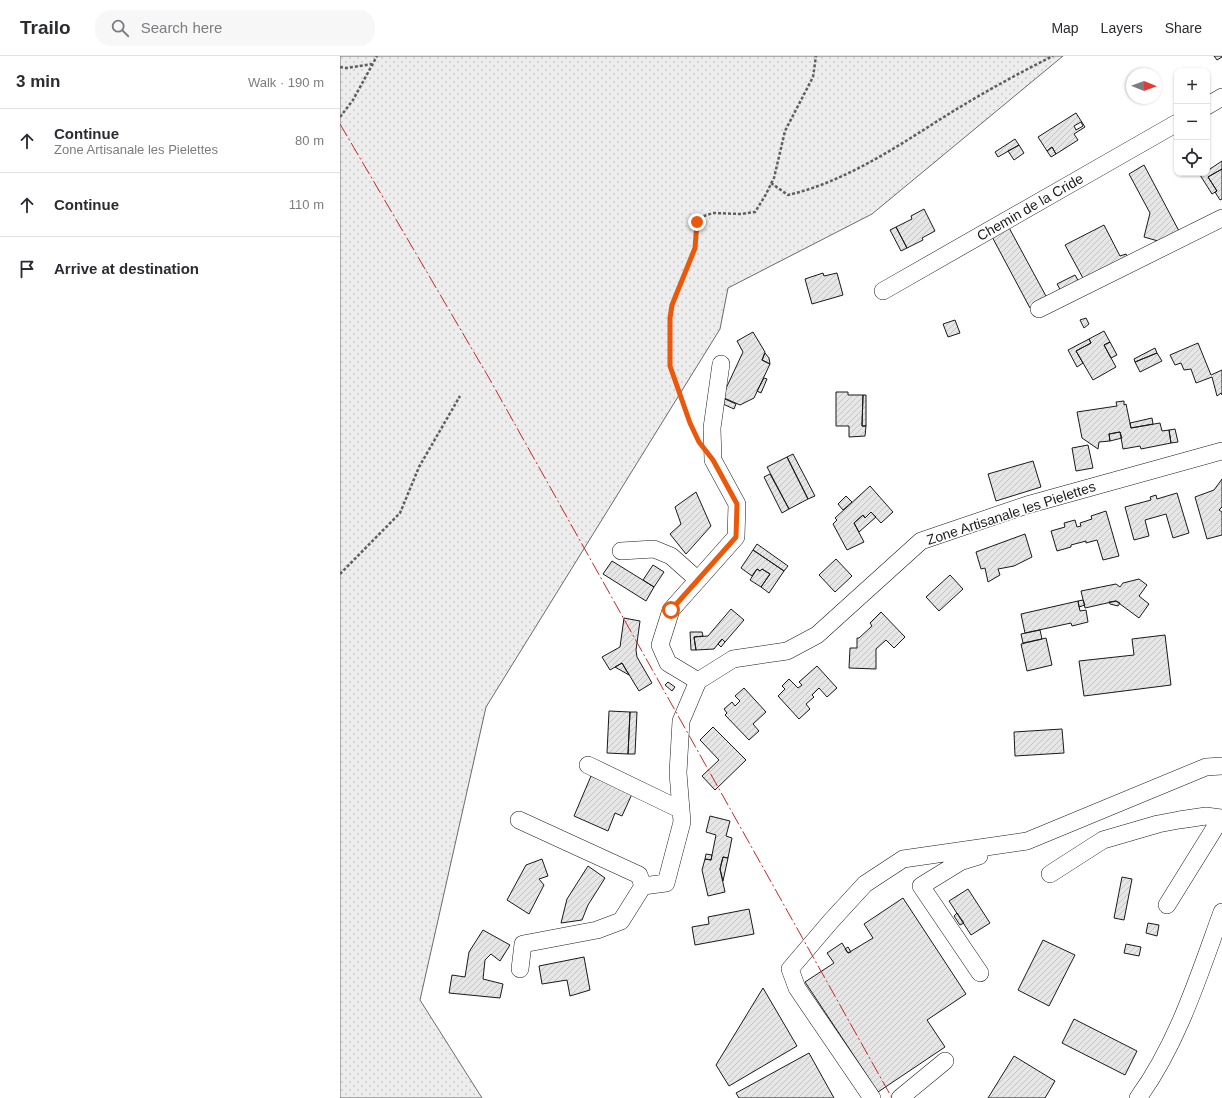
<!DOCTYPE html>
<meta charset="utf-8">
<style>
:root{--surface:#fff;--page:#f7f7f7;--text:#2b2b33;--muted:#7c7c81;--line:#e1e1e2}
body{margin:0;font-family:Helvetica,sans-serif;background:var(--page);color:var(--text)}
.controls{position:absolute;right:12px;top:12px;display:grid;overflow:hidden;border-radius:8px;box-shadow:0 1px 3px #0004}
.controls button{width:36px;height:36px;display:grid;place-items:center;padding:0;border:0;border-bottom:1px solid var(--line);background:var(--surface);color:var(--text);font:20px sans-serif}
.compass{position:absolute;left:786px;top:12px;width:36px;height:36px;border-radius:50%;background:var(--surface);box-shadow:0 1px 3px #0004;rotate:91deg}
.stop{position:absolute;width:12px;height:12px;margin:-9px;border:3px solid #ea580c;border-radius:50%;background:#fff}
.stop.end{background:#ea580c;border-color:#fff;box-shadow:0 1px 4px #0008}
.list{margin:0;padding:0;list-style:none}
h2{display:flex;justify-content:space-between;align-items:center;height:52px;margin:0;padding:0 16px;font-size:17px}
h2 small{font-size:13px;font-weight:400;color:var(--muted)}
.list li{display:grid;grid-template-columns:26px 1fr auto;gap:12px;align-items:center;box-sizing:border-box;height:64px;padding:0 16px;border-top:1px solid var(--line)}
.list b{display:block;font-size:15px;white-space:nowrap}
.list p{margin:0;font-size:13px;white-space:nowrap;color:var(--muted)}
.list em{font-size:13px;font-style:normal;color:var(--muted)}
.icon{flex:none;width:22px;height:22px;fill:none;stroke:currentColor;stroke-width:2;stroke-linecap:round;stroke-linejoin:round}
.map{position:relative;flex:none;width:882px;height:1042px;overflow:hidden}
header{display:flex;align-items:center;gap:24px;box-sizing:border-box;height:56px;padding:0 20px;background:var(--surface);border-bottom:1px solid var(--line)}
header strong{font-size:19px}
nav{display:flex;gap:22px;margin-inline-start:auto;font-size:14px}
.search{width:280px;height:36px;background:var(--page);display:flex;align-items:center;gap:10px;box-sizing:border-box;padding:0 14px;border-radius:16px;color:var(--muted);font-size:15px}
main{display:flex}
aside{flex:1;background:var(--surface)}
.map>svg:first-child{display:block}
</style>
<header>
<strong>Trailo</strong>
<div class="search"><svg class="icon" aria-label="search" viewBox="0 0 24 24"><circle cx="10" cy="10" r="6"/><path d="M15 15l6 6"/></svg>Search here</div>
<nav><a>Map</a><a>Layers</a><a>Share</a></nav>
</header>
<main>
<aside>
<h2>3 min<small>Walk · 190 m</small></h2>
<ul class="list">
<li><svg class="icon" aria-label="ahead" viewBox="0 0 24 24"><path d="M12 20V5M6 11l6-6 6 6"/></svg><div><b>Continue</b><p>Zone Artisanale les Pielettes</p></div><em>80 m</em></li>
<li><svg class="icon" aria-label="ahead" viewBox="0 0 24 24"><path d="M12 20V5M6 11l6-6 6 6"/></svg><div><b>Continue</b></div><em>110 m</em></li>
<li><svg class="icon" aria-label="arrive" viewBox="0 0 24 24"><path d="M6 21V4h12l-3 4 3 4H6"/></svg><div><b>Arrive at destination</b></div></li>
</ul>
</aside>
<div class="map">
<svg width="882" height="1042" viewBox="0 0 882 1042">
<defs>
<pattern id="grass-dots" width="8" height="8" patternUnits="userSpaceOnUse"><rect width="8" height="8" fill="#ededed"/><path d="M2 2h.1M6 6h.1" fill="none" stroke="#cbcbcb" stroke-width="1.8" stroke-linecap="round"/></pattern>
<pattern id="building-hatch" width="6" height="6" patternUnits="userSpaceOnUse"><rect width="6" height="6" fill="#e6e6e6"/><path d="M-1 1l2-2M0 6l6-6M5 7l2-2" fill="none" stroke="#c5c5c5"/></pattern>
</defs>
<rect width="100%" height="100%" fill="#fff"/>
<!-- grass -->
<path fill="url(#grass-dots)" stroke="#6a6a6a" d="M0,0h723l-191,158 -144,74 -8,41 -234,378 -66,293 62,98h-142z"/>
<!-- building -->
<path fill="url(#building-hatch)" stroke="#1a1a1a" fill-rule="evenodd" d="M874,0h8v1l-5,3z
M736,57l9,14 -11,7 4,6 -22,14 -4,-7 -5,4 -9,-14zM741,66l2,4 -7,4 -2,-4z
M675,83l4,6 -21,12 -3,-5z
M679,89l5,8 -10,7 -6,-9z
M712,91l4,7 -5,3 -4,-6z
M882,105v8l-14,8 9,14 -5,3 -12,-19 3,-2h4v-2z
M804,109l35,66 -21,10 -14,-4 6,-24 -21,-39z
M882,113v30l-2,1 -5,-8 2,-1 -9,-14z
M584,153l11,22 -13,7 1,2 -16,8 -11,-21 16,-8 -1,-3z
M667,168l40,74 -17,10 -40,-75z
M764,169l16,31 6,-2 2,3 -44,23 -19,-35z
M556,171l11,21 -6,3 -11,-21z
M483,217l1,3 13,-3 6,22 -31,9 -7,-25z
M735,219l4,7 -18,9 -4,-7z
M746,262l3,6 -5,4 -4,-8z
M615,264l5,13 -12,4 -5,-13z
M764,275l6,11 -6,3 12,22 -23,13 -17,-29 15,-8 -2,-4z
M413,276l12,20 -3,8 8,4 -16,34 -14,7 -18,-8 21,-45 -6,-11z
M749,283l2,4 -15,8 7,12 -6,4 -9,-17z
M770,286l7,13 -6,3 -7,-13z
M858,287l13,32 11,-5v25l-1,-2 -4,3 -5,-19 -16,6 -5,-14 -7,1 -3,-7 -6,2 -5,-10z
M815,292l2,5 -22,9 -1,-3z
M425,297l4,5 1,6 -8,-4z
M817,297l5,8 -22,11 -5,-10z
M424,322l3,1 -6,14 -4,-2z
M496,336h12v3h15l-1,31h4l-1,10 -16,1v-11h-13z
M523,339h3v31h-4z
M385,343l11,5 -2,5 -11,-5z
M784,345v4l2,-1 5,24 29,-5 2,8 7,-1 2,13 -30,6 -1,-3 -17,3 -3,-17 -11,2 1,7 -11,1 -1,7 -16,-11 -5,-26 40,-6 -1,-4z
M812,362l1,6 -22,4 -1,-5z
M835,373l3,13 -7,1 -2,-13z
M780,376l2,6 -12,3 -1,-7z
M748,389l5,23 -17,3 -4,-23z
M453,398l22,42 -7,3 -21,-42z
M447,401l21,42 -19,10 -22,-42z
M693,405l8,26 -45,14 -8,-27z
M430,418l19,35 -7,4 -18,-36z
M882,423v28l-3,3 3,2v23l-15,4 -12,-42 19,-7z
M530,430l23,26 -12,11 -10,-11 -6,6 -2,-3 -9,8 10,19 -17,8 -14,-26 4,-4 -2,-2z
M356,436l15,34 -25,28 -16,-20 11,-10 -6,-17z
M837,437l12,40 -16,5 -7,-24 -21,6 4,16 -15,4 -9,-33 26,-7 -1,-3 6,-2 1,4z
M506,440l6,6 -9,8 -5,-6z
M766,455l13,45 -16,4 -6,-20 -11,3v-2l-15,4v2l-14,4 -6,-20 14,-4 -1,-4 11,-3 2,7 4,-1 -1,-3 12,-4 -1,-3z
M531,456l5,5 -17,15 -5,-9 9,-8 2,3z
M685,478l7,23 -18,9 -16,3 2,6 -12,7 -3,-14 -4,1 -5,-17z
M417,488l31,22 -4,5 -31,-21z
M413,494l31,21 -15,22 -8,-6 9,-13 -8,-5 -2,2 -3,-2 -5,7 -11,-8z
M496,503l16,17 -17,16 -16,-17z
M272,505l42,26 -8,14 -43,-27z
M313,509l11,7 -10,15 -11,-7z
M417,513l3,2 2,-2 8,5 -9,13 -11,-7z
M610,519l13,14 -24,22 -13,-14z
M799,523l8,6 -8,11 10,8 -10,14 -23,-17 -31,7 -4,-17 35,-7 4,3 3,-4z
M743,544l2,5 -6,2 -1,-6z
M738,545l2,10 6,-1 2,12 -16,4 -1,-3 -46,10 -4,-19z
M776,545l4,2 -2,3 -8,-2 -1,-2z
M391,553l13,11 -19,22 -3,-3 -8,10 -18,1 -2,-13 14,-1z
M541,556l24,25 -11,11 -8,-8 -10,9v20l-27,-1 1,-20h7v-10h2l13,-12 -2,-3z
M284,562l16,3 -4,29 1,7 15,26 -13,8 -17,-28 -12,7 -8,-13 18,-10z
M700,574l2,9 -19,4 -2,-9z
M350,576h12l1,4 -9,1 2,13h-5z
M825,579l6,50 -87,11 -5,-35 55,-6 -2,-16z
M706,582l6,27 -25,6 -6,-27z
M382,583l3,3 -4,5 -3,-3z
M282,607l7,12 -14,-8z
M477,610l20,22 -10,9 -8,-9 -7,7 2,2 -8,7 4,5 -11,10 -21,-23 7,-7 -3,-3 7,-7 9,9 4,-3 -3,-3z
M328,626l7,5 -3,4 -7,-6z
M404,632l22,24 -13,12 6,7 -10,9 -24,-25 2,-2 -3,-4 8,-7 3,4 5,-5 -5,-5z
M269,655l21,1 -2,42 -21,-1z
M290,656h7l-2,42h-7z
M373,671l33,33 -31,30 -13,-14 17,-16 -19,-20z
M722,673l2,24 -49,3 -1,-24z
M251,720l41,18 -10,22 -7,-3 -7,18 -34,-15z
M370,760l20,5 -4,15 6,2 -4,20 -5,-1 -3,12 5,23 -17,4 -6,-26 3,-11 6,1 5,-25 -10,-3z
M366,798l6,1 -1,5 -6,-1z
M383,801l5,1 -5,23 -3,-12z
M202,803l6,17 -9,3 5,6 -15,29 -22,-14 19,-35z
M248,810l17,12 -17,27 -6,15 -21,3 6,-24z
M782,821l10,2 -8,41 -10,-2z
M628,833l22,34 -19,12 -22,-34z
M563,842l63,96 -39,26 18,27 -67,45 -73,-110 29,-19 -7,-10 15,-10 6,10 25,-15 -9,-14z
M409,853l5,25 -59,11 -3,-18 17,-3 -1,-7z
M617,857l7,10 -4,2 -6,-9z
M808,867l11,2 -2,11 -11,-3z
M143,874l27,15 -10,16 -9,-7 -6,6 -2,19 20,5 -3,14 -51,-5 3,-18 13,2 4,-25z
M703,884l32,15 -26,51 -31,-16z
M786,888l15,3 -2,9 -15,-3z
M508,891l3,5 -3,1 -3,-4z
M244,901l6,33 -20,6 -3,-16 -25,4 -3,-18z
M423,932l34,58 -68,40 -13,-21z
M734,963l63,32 -12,24 -63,-32z
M469,997l25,45h-95l-3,-5z
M674,1000l41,25 -10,17h-57z"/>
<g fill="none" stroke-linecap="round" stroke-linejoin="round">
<!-- minor casing -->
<g stroke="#1a1a1a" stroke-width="18">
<path id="minor" d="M867,50l15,-9
M543,235l294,-168
M699,253l183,-91
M281,495l33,-2 17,7 27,24
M358,625l-30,-18 -8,-18 11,-35 65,-73 1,-33 -24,-44 -1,-32 9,-64
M248,709l87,42 6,1
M179,764l120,55 4,11
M639,800l-19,6 -39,24 59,87
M710,818l53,-34 55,-16 21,-4 27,-4 16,2
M827,849l54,-87
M180,913l3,-25 74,-14 24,-9 22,-35 23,-3 16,-61 -4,-49 3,-52 17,-40 35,-22 54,-8 30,-16 104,-94 106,-36 195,-54
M532,1042l-75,-110 -7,-19 41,-48 34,-37 38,-25 124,-18 179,-74 16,-1
M560,1042l45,-37
M798,1042c40,-55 61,-123 84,-186"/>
</g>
<!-- path -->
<path stroke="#5f5f5f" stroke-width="2.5" stroke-dasharray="3 2" stroke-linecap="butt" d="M0,11l7,1 25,-4
M0,61l13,-17 24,-44
M431,127l17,12c57,-13 110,-49 159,-80 34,-21 70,-41 106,-59
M355,378l-5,-11 -20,-58v-47l2,-13 23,-57 2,-25 4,-6 12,-4 28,1 14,-2 10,-16 9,-18 11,-47 28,-54 3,-21
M0,518l60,-61 19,-46 41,-71"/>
<!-- minor -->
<use href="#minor" stroke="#fff" stroke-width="17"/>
<!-- power -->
<path stroke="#c62828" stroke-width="1" stroke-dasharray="14 3 2 3" stroke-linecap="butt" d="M0,68l149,254 403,720"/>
</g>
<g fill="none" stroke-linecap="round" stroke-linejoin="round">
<!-- route -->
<path stroke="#ea580c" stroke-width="5" d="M331,554l65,-73 1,-33 -24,-44 -14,-18 -9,-19 -20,-57v-48l2,-13 23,-57 2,-26"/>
</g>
<g text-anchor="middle" stroke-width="3" stroke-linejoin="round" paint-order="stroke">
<!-- street labels -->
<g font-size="14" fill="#1a1a1a" stroke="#fff">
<text transform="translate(690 151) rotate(-30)" y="5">Chemin de la Cride</text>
<text transform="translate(671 457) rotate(-18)" y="5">Zone Artisanale les Pielettes</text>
</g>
</g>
</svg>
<div class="controls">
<button>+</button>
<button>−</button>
<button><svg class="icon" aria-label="locate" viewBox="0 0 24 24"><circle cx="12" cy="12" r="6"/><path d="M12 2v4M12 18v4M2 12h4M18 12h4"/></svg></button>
</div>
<svg class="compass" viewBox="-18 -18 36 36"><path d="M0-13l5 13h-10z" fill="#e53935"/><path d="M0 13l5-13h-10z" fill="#7c7c81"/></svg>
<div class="stop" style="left:331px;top:554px"></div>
<div class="stop end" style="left:357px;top:166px"></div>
</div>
</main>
